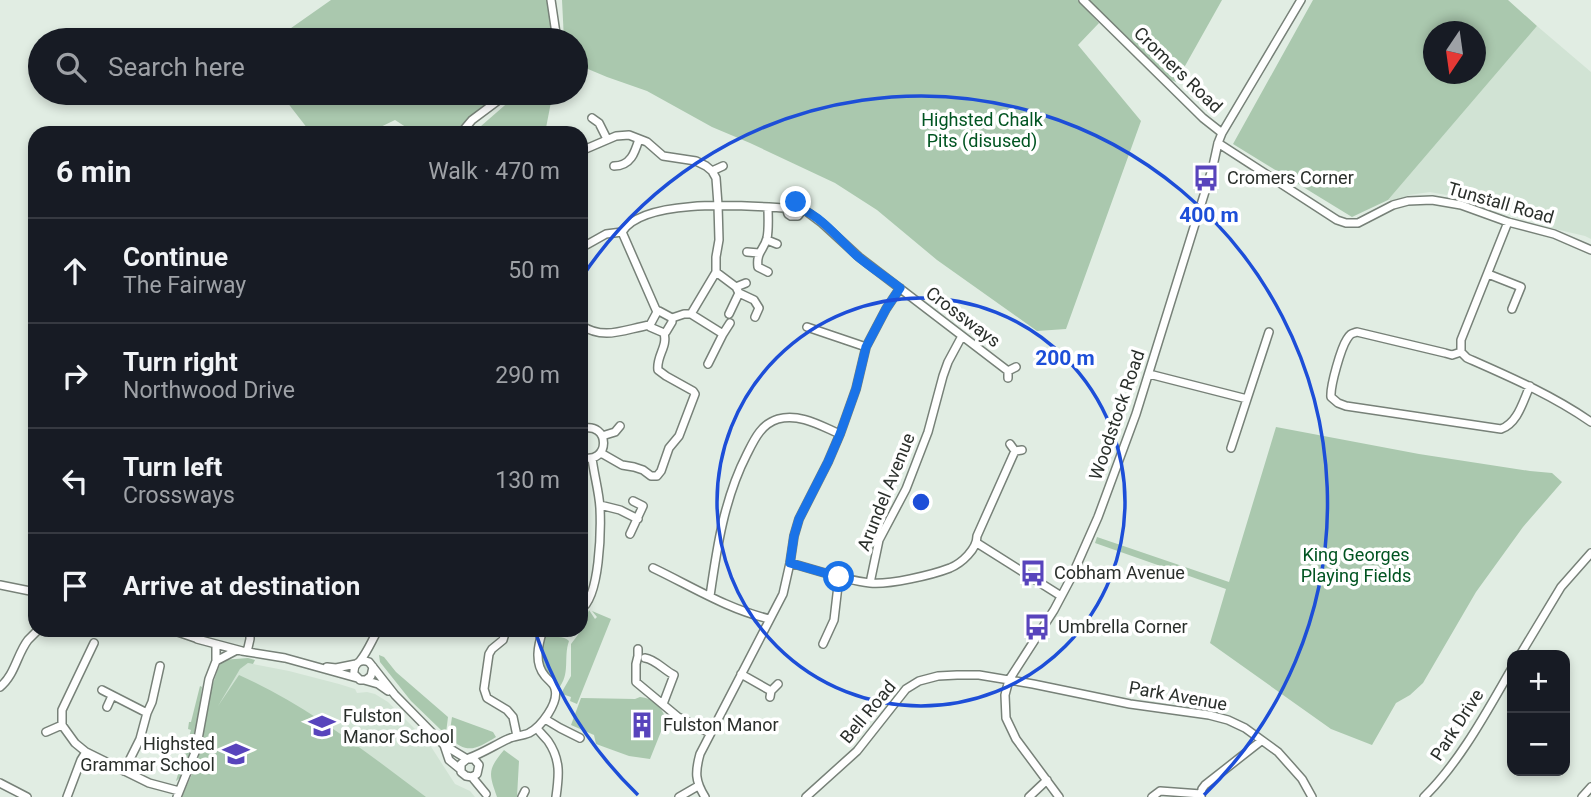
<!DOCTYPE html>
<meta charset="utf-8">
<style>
:root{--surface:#171b24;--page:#20242c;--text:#f1f3f6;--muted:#9ea1a6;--line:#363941}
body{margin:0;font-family:Roboto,sans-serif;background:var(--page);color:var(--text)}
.controls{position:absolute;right:21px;bottom:21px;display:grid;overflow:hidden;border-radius:14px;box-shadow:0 4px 10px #0003}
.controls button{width:63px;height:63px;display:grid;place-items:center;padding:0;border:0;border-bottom:2px solid var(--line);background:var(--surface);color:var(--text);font:35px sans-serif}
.compass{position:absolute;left:1423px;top:21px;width:63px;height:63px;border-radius:50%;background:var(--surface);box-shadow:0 4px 10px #0003;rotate:193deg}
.stop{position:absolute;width:21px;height:21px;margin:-16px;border:5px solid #1a73e8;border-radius:50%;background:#fff}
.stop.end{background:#1a73e8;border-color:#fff;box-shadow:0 2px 7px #0008}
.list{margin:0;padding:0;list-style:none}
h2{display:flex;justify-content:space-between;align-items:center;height:91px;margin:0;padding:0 28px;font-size:30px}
h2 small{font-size:23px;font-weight:400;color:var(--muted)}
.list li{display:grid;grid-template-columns:46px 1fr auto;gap:21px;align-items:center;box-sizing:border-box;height:105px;padding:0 28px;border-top:2px solid var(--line)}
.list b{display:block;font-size:26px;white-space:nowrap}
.list p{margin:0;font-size:23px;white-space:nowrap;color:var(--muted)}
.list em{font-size:23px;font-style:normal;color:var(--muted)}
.icon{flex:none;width:38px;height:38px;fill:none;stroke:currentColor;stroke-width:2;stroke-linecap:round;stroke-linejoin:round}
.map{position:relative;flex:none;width:1591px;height:797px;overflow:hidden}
.search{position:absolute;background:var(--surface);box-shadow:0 4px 10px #0003;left:28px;top:28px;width:560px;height:77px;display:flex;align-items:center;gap:18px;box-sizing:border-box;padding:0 24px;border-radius:38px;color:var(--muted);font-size:26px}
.panel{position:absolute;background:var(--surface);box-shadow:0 4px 10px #0003;left:28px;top:126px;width:560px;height:511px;border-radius:21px}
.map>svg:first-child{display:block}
</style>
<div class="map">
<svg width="1591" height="797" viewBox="0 0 1591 797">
<rect width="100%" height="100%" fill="#e1ede3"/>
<!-- built -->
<path fill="#d1e3d4" d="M1537,26l54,46v167l-6,-3 -30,-7 -21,-8 -16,-11 -12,-4 -76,-14 -21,3 -10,5h-11z
M248,663l41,8 50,13 16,5 2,4 10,-1 8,2 13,8 40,40 27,42 15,7 5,6h-270l6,-45 -2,-2 4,-37 21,-36 6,-8z"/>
<!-- green -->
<path fill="#aac8ae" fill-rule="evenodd" d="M331,0h218l2,15v23l-1,2h-276z
M562,0h516l21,23 -21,22 63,76 -75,208 -29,2 -100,-71 -60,-50 -42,-27 -85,-40 -38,-16 -65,-36 -40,-14 -31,-13v-24h-12z
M1089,0h133l-46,82 -5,-2z
M1313,0h195l29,26 -149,174 -36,17 -119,-73zM1434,32h42v42h-42z
M280,93h223l-33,25 -14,15h-41l-20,-13 -27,13h-57z
M519,93h49l-6,5 -10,1 -1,3 -6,31h-72z
M1276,427l143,27 111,17 22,2 10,9 -39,45 -47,65 -53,91 -13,12 -14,8 -24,42 -41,-16 -121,-86 16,-54 -131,-46 2,-6 132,45z
M589,610l6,9 2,-2 -5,-6 19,8 -34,85 -7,-3 1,-4 -9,-3 1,-4 8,-14v-32l9,-12z
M544,636c9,2 20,-1 25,5 -6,17 2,33 -11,48 -16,-23 -19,-26 -14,-53z
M379,655l5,2 12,15 52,45 -2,16 -5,-3 -30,-29 -31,-39z
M248,658l7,2 -2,4 -5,-1 -8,6 -22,37 21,-31c69,31 127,77 187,122h-244c6,-15 15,-31 18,-46 6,-32 8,-62 22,-91z
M200,686l2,1c-3,23 -6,81 -26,94l15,-51 -3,-1 1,-7h2z
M640,697c13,1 21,9 26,22l-16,40 -21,-3 -33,-12 -2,-9 -23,-10 10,-27 54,1z
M452,717l41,15 3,5c-20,12 -29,18 -47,0z
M504,750l15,11 -2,36h-20c-8,-23 -10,-27 7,-47z"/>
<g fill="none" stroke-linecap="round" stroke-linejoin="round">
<!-- minor casing -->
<g stroke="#778178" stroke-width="10">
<path id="minor" d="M551,0l6,40
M1083,0l120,118 19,15
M592,118l7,5 8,16
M461,133l11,-13 36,-27
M1218,143l119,77 9,3h12l35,-18 15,-4 24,-1 29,5 47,17 46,12 37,16
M581,151l35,-15 13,-1 18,7 16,14 33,5 10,5 6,5 4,7 2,27 1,35 -3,17v15
M614,166c17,0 21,-14 25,-27
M712,171l11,-5
M801,209l5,2 16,12 37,34 149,114
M1508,222l-47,118v12l6,6c43,19 85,37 124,64
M622,232l35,80
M767,240l10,4
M581,248l25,-14 16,-2c22,-35 126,-26 164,-24l2,-4 8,-2 5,5v5l-3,4h-7l-3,-2 -2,-6
M747,252l12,1
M716,272l20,15 3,6 -10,21
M768,272l-10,-5c-2,-15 6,-17 9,-29 2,-9 1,-21 1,-31
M1488,274l33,13 -9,22
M736,287l10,-4
M739,293l15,7 5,8 -4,9
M657,312l2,-1 13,7 12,-4h7l32,20 -15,30
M691,314l25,-42
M581,325c23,16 44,4 69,0l7,-13
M650,325v2l14,6 2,-1 6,-10v-4
M807,327l59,20
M723,334l7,-11
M1461,352l-9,3 -7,-2 -88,-21c-6,2 -6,1 -10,7 -6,9 -17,47 -16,58l7,6 8,3 155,23c17,-6 22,-28 29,-43
M1149,374l98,25 -16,49
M1008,378v-7l8,-4
M1247,399l22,-67
M581,429c30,-9 30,37 0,28
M602,436l13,-4 5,-6
M1010,444l5,7 7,-1
M601,453l21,12 12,2 9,3 8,6h6l4,-5 8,-23 10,-12 16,-42 -2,-3 -27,-15 -8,-6c-2,-14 10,-23 6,-37
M600,505l20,5 18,9
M630,534l13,-28 -10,-5
M977,543l84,53
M790,563c26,7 53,17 80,20 19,2 62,-8 80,-15 12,-5 27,-19 27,-32l38,-85
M653,568c38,18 76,42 117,51
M870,583l9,-43 27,-51 22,-57 15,-56 5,-14 14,-26
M0,585l35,7
M710,596c7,-49 14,-97 37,-142 7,-14 14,-30 31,-35 22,-6 43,7 62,15
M581,609c19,-12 20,-79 19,-101 -1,-17 -6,-33 -8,-50
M172,630l29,10
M506,630l-3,10 -11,9 -3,5 -5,35 3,9 20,12 6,7 4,19
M197,639l45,12 43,7 72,20
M94,643l-32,67v15l13,18 11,9 63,31 30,8
M823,644l11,-24 5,-43
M638,649v7l-2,8v18l42,35 32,16
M247,652l3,-13v-9
M1520,655l41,-68 30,-34
M645,658c10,1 20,13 29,17l-11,29
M216,661l19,-10
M360,661c8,-10 12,-21 18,-31
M327,667l9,1 20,-4
M373,667l-2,9 -5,4h-6l-6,-6c-1,-10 6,-16 15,-12l26,33 49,50 23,14
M741,674l30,17
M364,680l14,4 10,7
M0,687c15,-12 17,-33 28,-47 3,-3 6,-6 9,-9
M102,690l45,23
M770,697l1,-6 7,-7
M107,707l5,-11
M545,719l15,9 20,10
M537,728c3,5 7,8 11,13 13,19 11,35 8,56
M46,732l16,-7
M140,739l14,6
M444,745l5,15 11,9
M469,758c14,-5 26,-13 39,-19 6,-3 14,-3 21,-6 12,-6 30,-30 26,-44 -1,-6 -6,-8 -10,-13 -11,-13 -7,-31 -2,-46
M124,771l16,-32 7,-26 5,-11 8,-36
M472,777l5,-3 2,-9 -5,-6h-7l-6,5v8l5,4 6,1 14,17
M0,783l27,14
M67,797l14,-37 5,-8
M177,797l19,-47 13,-71 7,-18v-14
M522,797l3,-6
M679,797l19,-11
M705,797c-10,-16 -10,-25 -5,-43l83,-160 7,-31 4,-27 5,-17 29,-57 12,-28 16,-45 10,-42 20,-38 14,-21
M806,797l51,-46 49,-62 13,-8 19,-5 19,-1h22l54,9 97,20 79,11 19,5 17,8 33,24 24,27 10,18
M1029,797l18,-17
M1059,797l-43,-58 -10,-21 -1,-23 4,-15 45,-70 17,-32 27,-61 38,-103 77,-248 5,-23 4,-10 79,-133
M1152,797l8,-6 41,3
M1201,797l1,-8 3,-4 56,-44
M1424,797c36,-35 63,-86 88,-129
M1582,797l9,-10"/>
</g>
<!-- minor -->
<use href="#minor" stroke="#fff" stroke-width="7"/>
</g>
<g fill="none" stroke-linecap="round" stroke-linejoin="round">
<!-- route -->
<path stroke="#1a73e8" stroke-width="9" d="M796,202l3,2 2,5c20,7 40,32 55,46 14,12 30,22 44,33l-14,21 -20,38 -10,42 -16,45 -12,28 -29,57 -5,17 -4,27 49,14"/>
</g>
<!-- distance rings -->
<g fill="none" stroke="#1d4ed8" stroke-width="3.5">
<circle cx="921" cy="502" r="204"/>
<path d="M638 795A407 407 0 0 1 535 631M582 277A407 407 0 1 1 1204 795"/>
</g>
<!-- icons -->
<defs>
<g id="bus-bare" transform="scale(2.1)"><path d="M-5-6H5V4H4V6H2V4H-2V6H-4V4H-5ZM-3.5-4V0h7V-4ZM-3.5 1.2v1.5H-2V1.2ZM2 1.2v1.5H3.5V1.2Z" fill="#5844bc" stroke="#fff" stroke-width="2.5" paint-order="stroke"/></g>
<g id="building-bare" transform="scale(2.1)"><path d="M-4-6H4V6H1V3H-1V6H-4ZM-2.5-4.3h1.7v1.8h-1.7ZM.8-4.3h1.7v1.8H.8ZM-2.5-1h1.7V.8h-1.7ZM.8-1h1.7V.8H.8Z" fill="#5844bc" stroke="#fff" stroke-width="2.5" paint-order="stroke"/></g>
<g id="school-bare" transform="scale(2.1)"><path d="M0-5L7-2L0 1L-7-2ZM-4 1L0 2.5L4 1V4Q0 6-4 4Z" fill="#5844bc" stroke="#fff" stroke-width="2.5" paint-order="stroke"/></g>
</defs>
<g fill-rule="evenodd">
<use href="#bus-bare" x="1206" y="178"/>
<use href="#bus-bare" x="1033" y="573"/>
<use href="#bus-bare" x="1037" y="627"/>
<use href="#building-bare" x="642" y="725"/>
<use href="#school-bare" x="322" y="726"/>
<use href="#school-bare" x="236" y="754"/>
</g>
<g text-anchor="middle" stroke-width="7" stroke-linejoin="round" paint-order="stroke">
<!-- street labels -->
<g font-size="18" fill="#2a2f2b" stroke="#fff">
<text transform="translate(1178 70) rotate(44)" y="6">Cromers Road</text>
<text transform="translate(1501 203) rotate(16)" y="6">Tunstall Road</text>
<text transform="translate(963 317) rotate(37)" y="6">Crossways</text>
<text transform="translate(1117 415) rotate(-71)" y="6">Woodstock Road</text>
<text transform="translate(886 492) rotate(-68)" y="6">Arundel Avenue</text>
<text transform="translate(1178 696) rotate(10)" y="6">Park Avenue</text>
<text transform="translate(868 712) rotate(-50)" y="6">Bell Road</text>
<text transform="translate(1457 725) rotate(-57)" y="6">Park Drive</text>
</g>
<!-- park labels -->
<g font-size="18" fill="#005421" stroke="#fff">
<text x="982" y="126">Highsted Chalk<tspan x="982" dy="21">Pits (disused)</tspan></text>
<text x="1356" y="561">King Georges<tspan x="1356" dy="21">Playing Fields</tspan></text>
</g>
<!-- poi labels -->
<g font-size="18" fill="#2a2f2b" stroke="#fff" text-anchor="start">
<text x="1227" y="184">Cromers Corner</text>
<text x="1054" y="579">Cobham Avenue</text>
<text x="1058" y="633">Umbrella Corner</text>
<text x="343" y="722">Fulston<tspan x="343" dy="21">Manor School</tspan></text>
<text x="663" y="731">Fulston Manor</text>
<text x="215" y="750" text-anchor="end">Highsted<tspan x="215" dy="21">Grammar School</tspan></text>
</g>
</g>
<circle cx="921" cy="502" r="10" fill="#1d4ed8" stroke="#fff" stroke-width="3.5"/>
<g font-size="21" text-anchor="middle" font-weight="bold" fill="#1d4ed8" stroke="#fff" stroke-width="7" stroke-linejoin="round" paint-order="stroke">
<text x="1209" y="222">400 m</text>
<text x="1065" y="365">200 m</text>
</g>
</svg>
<div class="controls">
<button>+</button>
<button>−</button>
</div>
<svg class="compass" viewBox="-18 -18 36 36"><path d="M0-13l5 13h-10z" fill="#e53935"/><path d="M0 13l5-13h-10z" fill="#9ea1a6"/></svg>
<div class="stop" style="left:839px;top:577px"></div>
<div class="stop end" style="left:796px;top:202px"></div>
<div class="search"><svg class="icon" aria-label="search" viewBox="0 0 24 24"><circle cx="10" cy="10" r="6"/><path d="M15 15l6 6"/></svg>Search here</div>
<section class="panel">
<h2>6 min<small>Walk · 470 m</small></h2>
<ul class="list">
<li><svg class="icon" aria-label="ahead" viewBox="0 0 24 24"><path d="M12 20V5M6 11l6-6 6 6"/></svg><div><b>Continue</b><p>The Fairway</p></div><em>50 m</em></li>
<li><svg class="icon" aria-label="right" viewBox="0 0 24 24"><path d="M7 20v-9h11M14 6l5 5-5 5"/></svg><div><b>Turn right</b><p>Northwood Drive</p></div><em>290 m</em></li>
<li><svg class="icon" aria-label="left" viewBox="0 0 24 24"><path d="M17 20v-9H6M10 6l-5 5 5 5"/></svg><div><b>Turn left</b><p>Crossways</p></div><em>130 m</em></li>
<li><svg class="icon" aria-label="arrive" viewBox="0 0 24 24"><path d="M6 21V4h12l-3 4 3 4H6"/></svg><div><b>Arrive at destination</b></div></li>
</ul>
</section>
</div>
